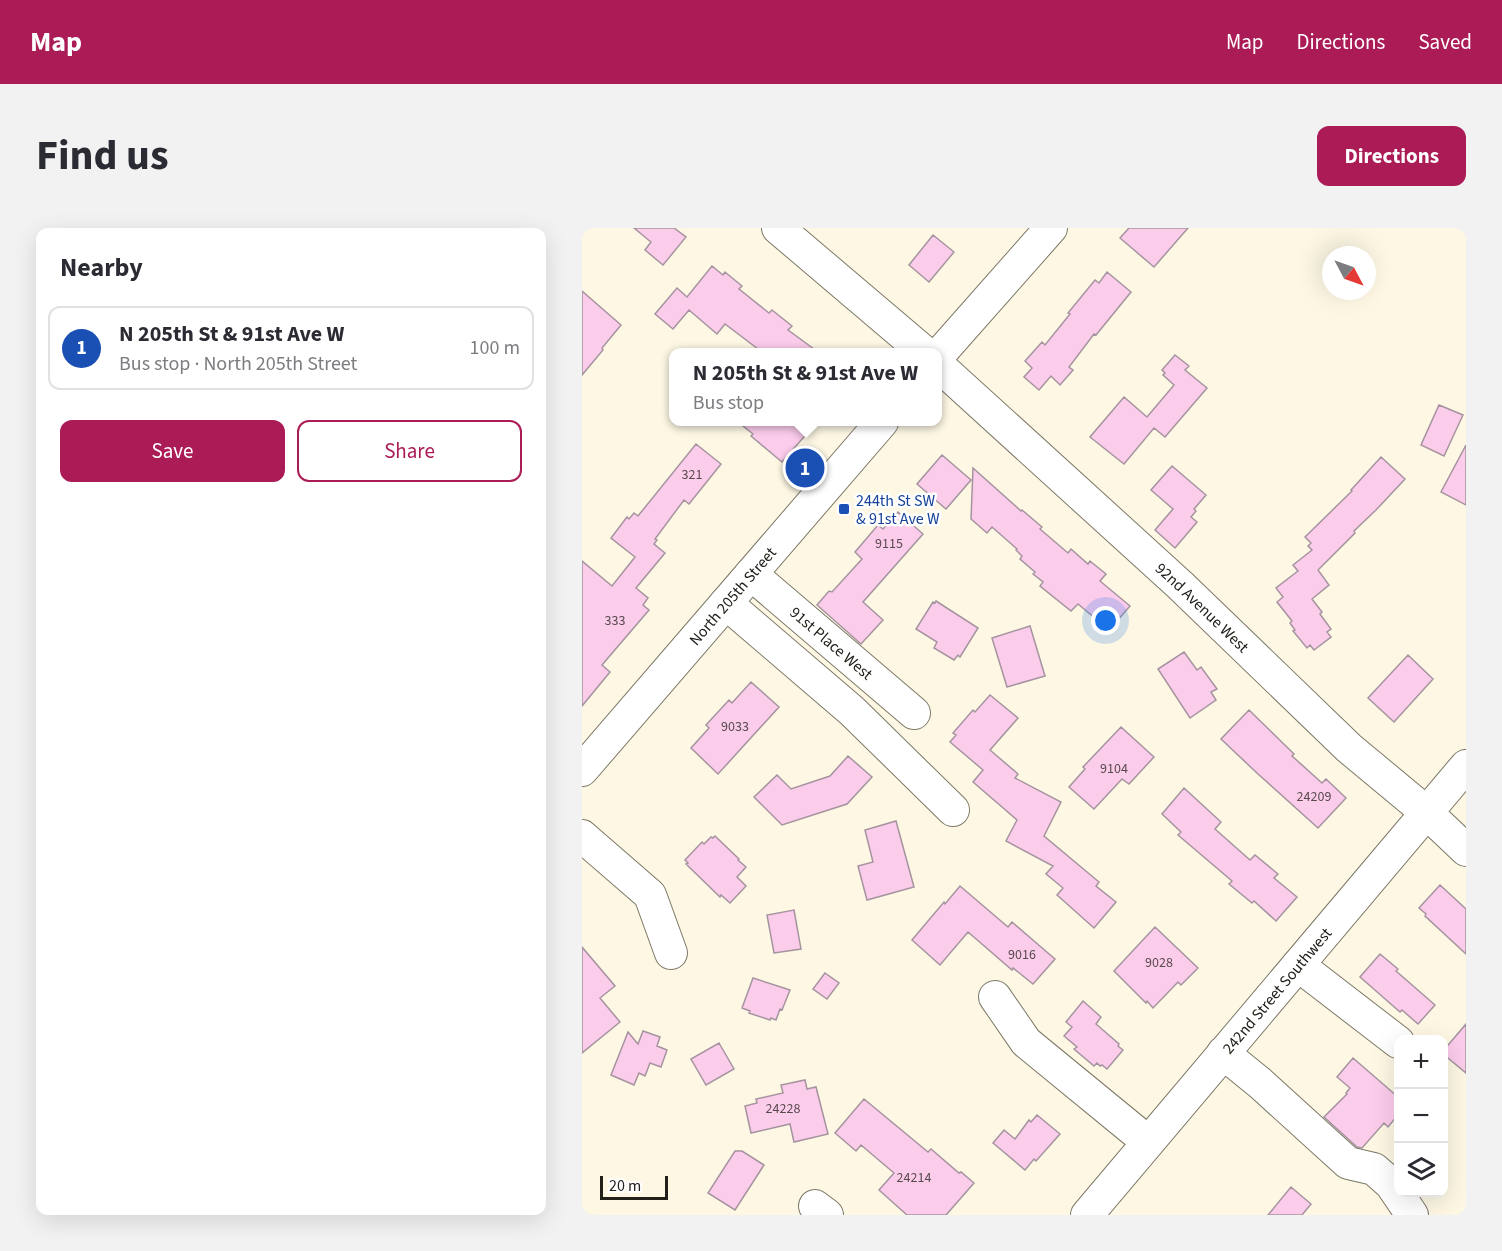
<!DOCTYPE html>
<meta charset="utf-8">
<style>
:root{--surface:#fff;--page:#f2f2f3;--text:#2b2b33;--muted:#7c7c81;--line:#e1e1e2;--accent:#ab1c57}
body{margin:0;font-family:"Source Sans 3",sans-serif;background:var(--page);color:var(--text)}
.controls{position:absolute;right:18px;bottom:18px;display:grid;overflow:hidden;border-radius:12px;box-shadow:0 6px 24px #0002}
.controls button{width:54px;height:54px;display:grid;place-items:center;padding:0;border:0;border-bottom:2px solid var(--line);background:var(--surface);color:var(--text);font:30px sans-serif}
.compass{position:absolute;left:740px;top:18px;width:54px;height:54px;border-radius:50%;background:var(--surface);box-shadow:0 6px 24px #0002;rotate:131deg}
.scale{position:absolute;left:18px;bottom:15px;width:68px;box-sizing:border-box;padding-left:6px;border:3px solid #222019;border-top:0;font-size:16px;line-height:21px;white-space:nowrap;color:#222019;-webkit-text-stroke:4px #fff;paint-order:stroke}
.you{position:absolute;left:524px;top:393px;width:21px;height:21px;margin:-15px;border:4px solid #fff;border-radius:50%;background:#1a73e8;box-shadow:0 0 0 9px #1a73e833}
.badge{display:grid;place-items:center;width:39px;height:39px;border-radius:50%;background:var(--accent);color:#fff;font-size:20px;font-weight:700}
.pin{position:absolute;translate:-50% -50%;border:3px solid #fff;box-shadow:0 2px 6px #0006}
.popup{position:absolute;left:87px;top:120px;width:273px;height:78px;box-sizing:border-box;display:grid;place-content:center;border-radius:12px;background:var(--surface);filter:drop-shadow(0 2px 4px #0005);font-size:20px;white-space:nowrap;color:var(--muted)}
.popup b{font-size:22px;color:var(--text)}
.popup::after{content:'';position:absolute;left:50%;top:100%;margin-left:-12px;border:12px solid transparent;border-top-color:var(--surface)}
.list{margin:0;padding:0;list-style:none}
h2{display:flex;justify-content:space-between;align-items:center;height:78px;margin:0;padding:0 24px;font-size:26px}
h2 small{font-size:20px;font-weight:400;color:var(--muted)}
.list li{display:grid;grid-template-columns:39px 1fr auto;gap:18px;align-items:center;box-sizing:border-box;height:84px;margin:0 12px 12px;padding:0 12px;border:2px solid var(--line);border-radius:12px}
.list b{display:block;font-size:22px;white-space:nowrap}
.list p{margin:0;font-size:20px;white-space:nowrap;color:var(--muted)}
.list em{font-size:20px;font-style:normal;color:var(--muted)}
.actions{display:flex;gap:12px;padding:18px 24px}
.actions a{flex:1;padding:14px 0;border:2px solid var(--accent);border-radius:12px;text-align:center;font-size:21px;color:var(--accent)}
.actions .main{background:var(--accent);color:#fff}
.icon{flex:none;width:33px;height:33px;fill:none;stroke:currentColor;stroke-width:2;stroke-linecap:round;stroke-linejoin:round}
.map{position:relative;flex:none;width:884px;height:987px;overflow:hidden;border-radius:12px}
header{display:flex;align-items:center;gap:36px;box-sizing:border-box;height:84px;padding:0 30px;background:var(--accent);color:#fff}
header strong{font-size:28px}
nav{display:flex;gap:33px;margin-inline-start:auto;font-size:21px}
.intro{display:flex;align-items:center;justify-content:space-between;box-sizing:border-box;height:144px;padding:0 36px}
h1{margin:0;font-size:42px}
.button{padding:15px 27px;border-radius:12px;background:var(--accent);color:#fff;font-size:21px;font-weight:700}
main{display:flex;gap:36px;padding:0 36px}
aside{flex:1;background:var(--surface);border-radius:12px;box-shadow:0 6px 24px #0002}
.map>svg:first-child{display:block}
</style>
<header>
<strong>Map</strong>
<nav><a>Map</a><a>Directions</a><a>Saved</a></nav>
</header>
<div class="intro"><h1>Find us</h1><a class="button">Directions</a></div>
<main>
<aside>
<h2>Nearby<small></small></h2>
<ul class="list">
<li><span class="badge" style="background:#1a4fb4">1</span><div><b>N 205th St &amp; 91st Ave W</b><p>Bus stop · North 205th Street</p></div><em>100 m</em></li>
</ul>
<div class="actions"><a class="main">Save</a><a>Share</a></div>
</aside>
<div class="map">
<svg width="884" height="987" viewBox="0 0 884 987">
<rect width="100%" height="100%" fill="#fdf7e4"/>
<!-- building -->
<path fill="#fccceb" stroke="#a5949f" stroke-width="1.5" d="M52,0h40l12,9 -23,28 -18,-15 6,-8z
M547,0h59l-34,39 -34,-29z
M351,7l21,17 -25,30 -20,-17z
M130,38l11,9 2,-3 17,14 -3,3 30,24 3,-3 20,16 -4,4 30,22h-56l-37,-28 -8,10 -28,-24 -16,19 -18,-15 22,-26 10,9z
M525,44l24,20 -35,43 -2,-1 -25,33 4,3 -13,15 -9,-9 -12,14 -15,-13 8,-9 -7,-7 17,-19 3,3 25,-31 -2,-1 27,-33 4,3z
M0,63l39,34 -19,23 1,2 -21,25z
M593,127l14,11 -4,4 22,18 -42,49 -11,-9 -30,36 -34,-27 34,-40 23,20 27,-32 -11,-10 2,-2 -3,-3z
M857,177l24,10 -19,41 -23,-11z
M156,194h79l-35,40 -31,-26 2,-2z
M114,216l25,20 -32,40 -5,-4 -29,39 2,1 -3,4 11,9 -29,35 12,10 -5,7 6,5 -47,55 8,7 -28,34v-145l30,25 23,-29 -24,-19 16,-21 2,2 5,-6 4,3z
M884,217v60l-25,-13z
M360,227l29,25 -25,29 -29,-25z
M799,229l24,22 -29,31 -22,21 1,2 -37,37 11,15 -17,14 10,13 -2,2 11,15 -4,3 4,5 -17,13 -4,-5 -3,3 -14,-17 2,-1 -5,-7 2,-2 -15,-19 6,-5 -7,-9 22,-17 -5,-6 19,-15 -4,-4 3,-3 -6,-6 47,-46 -1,-1z
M590,238l34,29 -12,14 2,2 -5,6 6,5 -22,26 -20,-18 18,-21 -22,-19z
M391,240l48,43 1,-1 20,17 -2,2 28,24 3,-4 17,15 2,-3 16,13 -6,7 30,25 -21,24 -31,-26 -7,7 -31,-25 3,-4 -10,-8 2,-2 -15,-13 2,-3 -6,-6 1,-1 -25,-22 -5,6 -16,-14z
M316,284l25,22 -60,68 20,18 -22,24 -44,-39 12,-14 3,1 30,-33 -7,-7 23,-27 5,4z
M354,373l42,27 -18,29 -2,-2 -4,5 -20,-12 3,-6 -21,-13 17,-27 2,1z
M448,398l15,50 -38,11 -15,-49z
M602,424l13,18 4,-3 16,22 -6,3 5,8 -26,18 -32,-49z
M826,427l25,24 -39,43 -26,-24z
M169,454l28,25 -61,67 -27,-26 18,-20 -3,-3 23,-25 3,3z
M408,467l28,23 -28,32 28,24 -3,4 46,24 -17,34 55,46 -3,4 20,16 -22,26 -37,-33 6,-7 -17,-14 7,-8 -47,-25 11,-21 -44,-38 10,-12 -33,-28 6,-7 -3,-2 20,-23 2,2z
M667,482l45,44 -2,2 30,27 4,-4 20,19 -28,30 -60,-54 -37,-35z
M539,499l33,30 -25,27 -7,-5 -28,30 -25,-22 16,-18 -2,-2z
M266,528l24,21 -25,27 -65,21 -28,-28 23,-22 14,14 39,-13z
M602,560l37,34 -6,7 35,31 5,-5 23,19 -4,4 23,19 -21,24 -22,-20 -2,2 -23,-19 3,-3 -54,-46 3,-3 -19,-18z
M314,593l18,66 -47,13 -9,-34 15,-4 -8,-32z
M133,608l24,23 -1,1 8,7 -9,10 9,9 -16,17 -9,-8 -1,2 -34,-33 2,-1 -3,-3 17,-18 2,2 7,-7 2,1z
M858,657l26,24v45l-41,-38 1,-2 -7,-6z
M378,658l48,41 4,-5 43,37 -22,25 -20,-16 -1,2 -44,-38 -28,33 -28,-25 32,-38 1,2z
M212,682l7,39 -27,4 -7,-38z
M573,699l43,41 -17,17 -3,-3 -25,26 -6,-7 -1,2 -32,-32z
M0,719l33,39 -15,12 20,24 -38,31z
M798,726l18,15 -2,2 39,34 -17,19 -16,-14 -2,2 -40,-35z
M243,745l14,10 -12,16 -14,-10z
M171,750l37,12 -8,20 -2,-1 -4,11 -5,-2 -1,2 -21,-7 1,-2 -8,-3z
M501,773l18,16 -5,7 23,20 -1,2 5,4 -16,19 -5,-4 -2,1 -3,-3 -3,3 -20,-17 3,-2 -13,-11 8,-9 -6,-5z
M884,796v49l-23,-19v-3z
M61,803l17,6 -3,9 10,4 -6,17 -11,-4 -5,13 -6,-3 -5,12 -23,-10 17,-43 10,12z
M137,815l15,26 -28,16 -15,-26z
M771,830l45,39v18l-10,12 -4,-4 -22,25 -5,-1 -33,-30 23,-23 -1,-1 4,-5 -13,-11z
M223,852l2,9 9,-2 12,47 -34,8 -4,-18 -39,9 -6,-27 12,-3 -1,-4 27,-6 -2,-8z
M282,871l64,53 3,-3 28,24 2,-1 13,11 -28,32h-39l-28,-25 15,-17 -33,-28 -5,6 -21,-18z
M455,887l23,19 -24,27 -2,-2 -9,11 -32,-27 11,-13 11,9 14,-19 2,2z
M153,923h7l22,14 -29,45 -27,-17z
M709,959l20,17 -9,11h-34z"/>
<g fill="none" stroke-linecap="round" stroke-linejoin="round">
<!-- minor casing -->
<g stroke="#7d7967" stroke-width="34">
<g id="minor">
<path d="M196,0l146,124"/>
<path d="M355,129l114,-129"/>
<path id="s1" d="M355,136l243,221 169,163 77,64 40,38"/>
<path id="s2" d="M169,346l163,139"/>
<path d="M144,375l126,108 101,99"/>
<path id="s3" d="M0,542l300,-348"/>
<path d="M0,608l68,59 21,58"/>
<path d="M716,737l100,77"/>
<path d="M413,769l31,45 122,100"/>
<path d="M641,825l37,30 88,80 26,6 17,15 21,31"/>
<path d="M233,978l12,9"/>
<path id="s4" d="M505,987l379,-449"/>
</g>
</g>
<!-- minor -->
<use href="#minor" stroke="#fff" stroke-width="32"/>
</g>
<!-- markers -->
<rect fill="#1a4fb4" stroke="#fff" stroke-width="2" x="256" y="275" width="12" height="12" rx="3"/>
<g text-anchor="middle" stroke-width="5" stroke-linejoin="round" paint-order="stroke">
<!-- number labels -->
<g font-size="14" fill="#584b4e">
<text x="110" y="251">321</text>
<text x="307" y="320">9115</text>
<text x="33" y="397">333</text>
<text x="153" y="503">9033</text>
<text x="532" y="545">9104</text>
<text x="732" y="573">24209</text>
<text x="440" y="731">9016</text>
<text x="577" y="739">9028</text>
<text x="201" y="885">24228</text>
<text x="332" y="954">24214</text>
</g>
<!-- transit labels -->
<g font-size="16" fill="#164399" stroke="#fff" text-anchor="start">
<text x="274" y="278">244th St SW<tspan x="274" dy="18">&amp; 91st Ave W</tspan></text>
</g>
<!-- street labels -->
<g font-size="16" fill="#222019" stroke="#fff">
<text dy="6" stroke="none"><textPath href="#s3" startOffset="230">North 205th Street</textPath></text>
<text dy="6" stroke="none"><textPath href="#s1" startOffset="360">92nd Avenue West</textPath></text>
<text dy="6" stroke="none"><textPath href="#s2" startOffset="106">91st Place West</textPath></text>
<text dy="6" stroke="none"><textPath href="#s4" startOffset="294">242nd Street Southwest</textPath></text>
</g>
</g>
</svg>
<div class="controls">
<button>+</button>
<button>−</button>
<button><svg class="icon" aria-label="layers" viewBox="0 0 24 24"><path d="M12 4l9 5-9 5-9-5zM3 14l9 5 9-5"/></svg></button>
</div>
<svg class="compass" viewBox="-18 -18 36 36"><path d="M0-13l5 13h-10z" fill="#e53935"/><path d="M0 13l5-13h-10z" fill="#7c7c81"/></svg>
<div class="scale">20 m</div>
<div class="you"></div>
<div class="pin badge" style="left:223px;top:240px;background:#1a4fb4">1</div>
<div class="popup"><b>N 205th St &amp; 91st Ave W</b>Bus stop</div>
</div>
</main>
